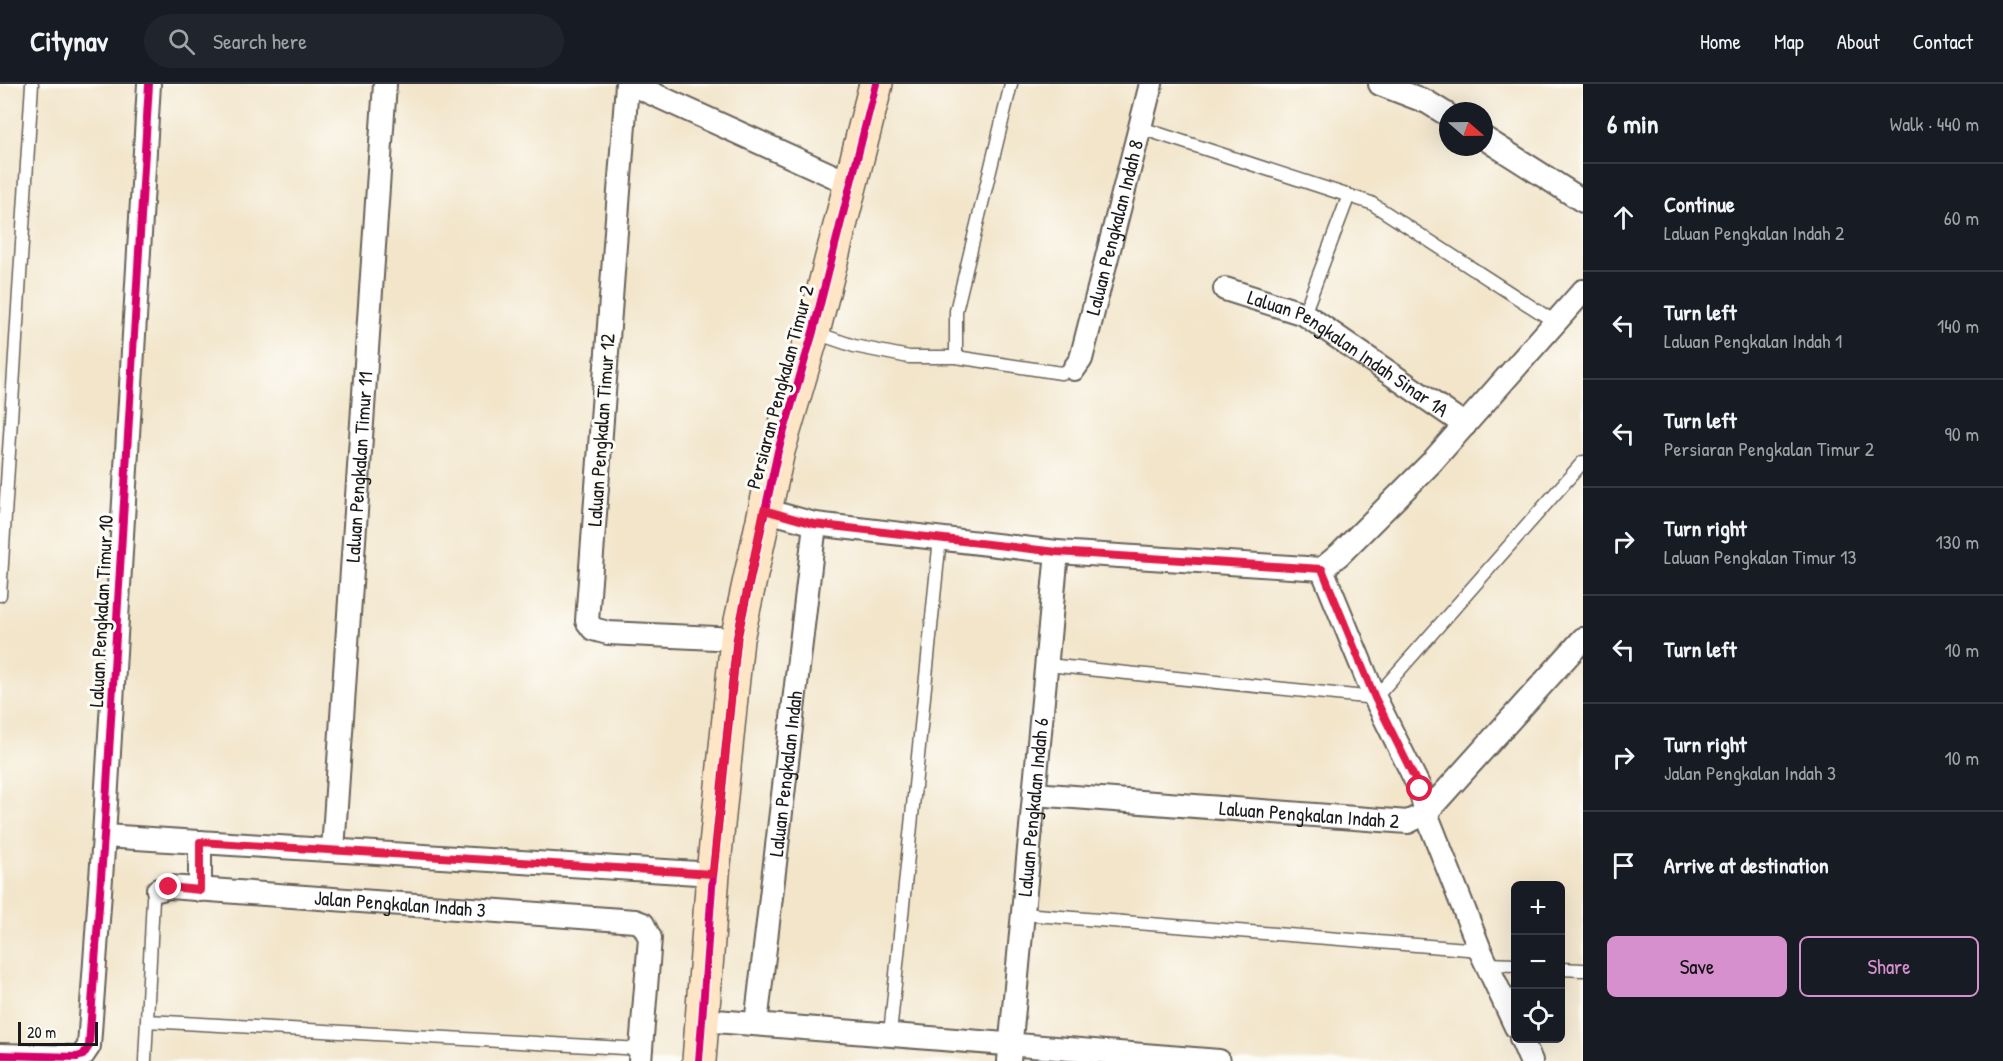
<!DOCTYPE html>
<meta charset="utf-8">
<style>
:root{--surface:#171b24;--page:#20242c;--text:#f1f3f6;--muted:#9ea1a6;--line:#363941;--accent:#d690ce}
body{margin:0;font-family:"Patrick Hand",sans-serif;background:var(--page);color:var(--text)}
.controls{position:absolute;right:18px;bottom:18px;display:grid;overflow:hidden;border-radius:9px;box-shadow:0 6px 24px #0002}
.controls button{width:54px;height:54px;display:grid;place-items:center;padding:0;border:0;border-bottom:2px solid var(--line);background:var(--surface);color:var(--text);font:30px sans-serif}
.compass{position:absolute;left:1439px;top:18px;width:54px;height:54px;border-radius:50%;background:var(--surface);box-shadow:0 6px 24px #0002;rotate:110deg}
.scale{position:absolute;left:18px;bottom:15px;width:80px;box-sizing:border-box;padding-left:6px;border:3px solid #1c1c1c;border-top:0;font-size:16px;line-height:21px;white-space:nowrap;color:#1c1c1c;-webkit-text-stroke:4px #fdfcf7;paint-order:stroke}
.stop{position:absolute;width:18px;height:18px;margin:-14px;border:4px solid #e11d48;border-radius:50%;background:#fff}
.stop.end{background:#e11d48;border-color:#fff;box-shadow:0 2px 6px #0008}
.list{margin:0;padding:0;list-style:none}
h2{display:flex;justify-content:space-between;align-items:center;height:78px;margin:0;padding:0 24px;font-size:26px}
h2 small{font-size:20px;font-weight:400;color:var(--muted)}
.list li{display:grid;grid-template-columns:39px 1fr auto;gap:18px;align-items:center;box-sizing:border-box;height:108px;padding:0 24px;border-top:2px solid var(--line)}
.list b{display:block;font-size:22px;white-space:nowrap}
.list p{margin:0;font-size:20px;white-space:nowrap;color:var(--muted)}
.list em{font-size:20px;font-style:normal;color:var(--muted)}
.actions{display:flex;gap:12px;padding:18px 24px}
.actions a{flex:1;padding:14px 0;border:2px solid var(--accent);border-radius:9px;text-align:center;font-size:21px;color:var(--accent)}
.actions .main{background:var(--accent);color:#111}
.icon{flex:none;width:33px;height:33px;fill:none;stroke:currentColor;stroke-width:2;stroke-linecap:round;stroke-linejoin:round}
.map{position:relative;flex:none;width:1583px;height:977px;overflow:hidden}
header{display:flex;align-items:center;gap:36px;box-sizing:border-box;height:84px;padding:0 30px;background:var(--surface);border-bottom:2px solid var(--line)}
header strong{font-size:28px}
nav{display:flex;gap:33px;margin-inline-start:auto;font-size:21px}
.search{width:420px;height:54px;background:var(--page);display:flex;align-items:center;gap:15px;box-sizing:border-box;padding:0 21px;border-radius:33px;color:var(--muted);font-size:22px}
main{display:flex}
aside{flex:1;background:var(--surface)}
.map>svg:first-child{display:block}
</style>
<header>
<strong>Citynav</strong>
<div class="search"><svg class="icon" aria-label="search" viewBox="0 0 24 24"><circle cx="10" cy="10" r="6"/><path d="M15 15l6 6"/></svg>Search here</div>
<nav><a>Home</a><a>Map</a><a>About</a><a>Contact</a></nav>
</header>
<main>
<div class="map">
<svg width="1583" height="977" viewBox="0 0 1583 977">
<rect width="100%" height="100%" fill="#fdfcf7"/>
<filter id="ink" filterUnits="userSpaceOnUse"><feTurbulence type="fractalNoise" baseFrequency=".0167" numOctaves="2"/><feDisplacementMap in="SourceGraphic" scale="12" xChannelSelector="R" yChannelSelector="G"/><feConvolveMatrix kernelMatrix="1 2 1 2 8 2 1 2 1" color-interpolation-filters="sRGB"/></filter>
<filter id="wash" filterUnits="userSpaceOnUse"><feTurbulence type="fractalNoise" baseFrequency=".008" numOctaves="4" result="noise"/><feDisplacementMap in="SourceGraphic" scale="24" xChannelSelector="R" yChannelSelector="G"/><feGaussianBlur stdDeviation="1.35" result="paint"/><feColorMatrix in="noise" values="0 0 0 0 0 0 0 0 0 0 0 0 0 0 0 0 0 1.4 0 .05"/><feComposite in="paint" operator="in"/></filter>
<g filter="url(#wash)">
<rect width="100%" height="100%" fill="#f2e5ca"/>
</g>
<g filter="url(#ink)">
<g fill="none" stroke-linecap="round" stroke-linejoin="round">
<!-- lane casing -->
<g stroke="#676259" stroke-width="15">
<path id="lane" d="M1011,0l-55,227v46l105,16 13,-4
M1141,44l230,75 184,119
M1304,230l45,-119
M813,248l41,14 55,11h47
M0,511l32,-511
M1047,581l328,33 208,-236
M1023,830l457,36
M1486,880l30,1
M1560,885l23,1
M148,937l493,28
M890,950l50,-496
M145,977l8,-163 5,-8"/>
</g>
<!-- street casing -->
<g stroke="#676259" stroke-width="26">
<g id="street">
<path d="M627,0l-40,537 6,8 15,4 129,6"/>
<path d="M631,0l220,100"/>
<path d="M1380,0l47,18 21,13"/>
<path d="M1484,54l99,63"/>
<path id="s1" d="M1225,205l79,25 161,111"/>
<path id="s2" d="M1074,285l7,-10 70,-275"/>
<path d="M764,426l51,14 242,28 265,17"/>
<path d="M1322,485l18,-15 91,-91 152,-172"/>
<path id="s3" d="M1034,710l374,28 18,-9 -6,-24 -45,-91 -53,-129"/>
<path d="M104,752l609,38"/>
<path d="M200,758v48"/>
<path id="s4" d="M333,766l52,-766"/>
<path id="s5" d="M158,806l11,-3 466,34 8,3 7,14 -10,123"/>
<path d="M703,936l516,41"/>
<path id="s6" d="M756,940l59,-500"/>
<path d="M1516,943l-36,-77 -54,-137 157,-174"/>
<path d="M1521,954l10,23"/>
<path d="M0,971l77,2 6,-2 6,-9 15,-210 45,-752"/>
<path id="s7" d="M1009,977l48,-509"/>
</g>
</g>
<!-- secondary casing -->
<g stroke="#676259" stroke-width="36">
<path id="secondary" d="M699,977l14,-187 24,-235 41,-188 35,-119 63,-248"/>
</g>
<!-- lane -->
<use href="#lane" stroke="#fff" stroke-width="12"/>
<!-- street -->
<use href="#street" stroke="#fff" stroke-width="22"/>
<!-- secondary -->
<use href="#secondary" stroke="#fde5c5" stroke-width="33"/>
<!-- cycleway casing -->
<g stroke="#fdfcf7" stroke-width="11">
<path id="cycleway" d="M0,971l77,2 6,-2 6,-9 15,-210 45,-752
M699,977l14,-187 24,-235 41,-188 35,-119 63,-248"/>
</g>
<!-- cycleway -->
<use href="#cycleway" stroke="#d6006c" stroke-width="8"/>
</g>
</g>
<g fill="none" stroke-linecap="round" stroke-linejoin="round" filter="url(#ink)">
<!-- route -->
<path stroke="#e11d48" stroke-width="8" d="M169,803l31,3v-48l513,32 24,-235 27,-129 50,14 243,28 265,17 53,129 45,91"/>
</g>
<g text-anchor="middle" stroke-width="6" stroke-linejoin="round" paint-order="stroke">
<!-- street labels -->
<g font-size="20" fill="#1c1c1c" stroke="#fdfcf7">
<text dy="7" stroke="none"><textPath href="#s2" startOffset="148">Laluan Pengkalan Indah 8</textPath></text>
<text dy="7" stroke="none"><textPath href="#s1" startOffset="140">Laluan Pengkalan Indah Sinar 1A</textPath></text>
<text transform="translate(780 303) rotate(-75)" y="7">Persiaran Pengkalan Timur 2</text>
<text transform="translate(601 346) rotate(-86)" y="7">Laluan Pengkalan Timur 12</text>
<text dy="7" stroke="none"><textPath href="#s4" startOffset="384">Laluan Pengkalan Timur 11</textPath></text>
<text transform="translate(101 527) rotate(-87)" y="7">Laluan Pengkalan Timur 10</text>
<text dy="7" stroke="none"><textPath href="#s6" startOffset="252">Laluan Pengkalan Indah</textPath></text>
<text dy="7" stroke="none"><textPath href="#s7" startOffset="255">Laluan Pengkalan Indah 6</textPath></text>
<text dy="7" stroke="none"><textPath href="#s3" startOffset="276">Laluan Pengkalan Indah 2</textPath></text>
<text dy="7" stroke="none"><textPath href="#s5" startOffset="243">Jalan Pengkalan Indah 3</textPath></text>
</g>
</g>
</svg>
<div class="controls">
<button>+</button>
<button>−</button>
<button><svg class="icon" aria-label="locate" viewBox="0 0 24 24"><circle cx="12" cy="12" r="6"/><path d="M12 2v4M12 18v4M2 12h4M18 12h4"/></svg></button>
</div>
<svg class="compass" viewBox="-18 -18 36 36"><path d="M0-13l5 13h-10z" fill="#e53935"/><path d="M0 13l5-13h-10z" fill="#9ea1a6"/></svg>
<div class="scale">20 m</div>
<div class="stop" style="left:1420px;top:705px"></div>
<div class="stop end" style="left:169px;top:803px"></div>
</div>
<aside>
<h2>6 min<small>Walk · 440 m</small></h2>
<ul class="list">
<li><svg class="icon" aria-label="ahead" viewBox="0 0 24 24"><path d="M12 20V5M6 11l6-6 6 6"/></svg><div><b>Continue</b><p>Laluan Pengkalan Indah 2</p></div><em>60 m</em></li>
<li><svg class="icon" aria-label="left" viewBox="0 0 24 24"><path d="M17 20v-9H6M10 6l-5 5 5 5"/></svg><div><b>Turn left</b><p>Laluan Pengkalan Indah 1</p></div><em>140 m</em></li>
<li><svg class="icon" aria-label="left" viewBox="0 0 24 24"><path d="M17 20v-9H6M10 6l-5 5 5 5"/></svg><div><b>Turn left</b><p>Persiaran Pengkalan Timur 2</p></div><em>90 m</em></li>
<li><svg class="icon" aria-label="right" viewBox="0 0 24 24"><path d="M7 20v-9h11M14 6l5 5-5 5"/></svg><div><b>Turn right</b><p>Laluan Pengkalan Timur 13</p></div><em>130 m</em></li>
<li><svg class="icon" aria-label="left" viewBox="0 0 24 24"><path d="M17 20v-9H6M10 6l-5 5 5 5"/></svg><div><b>Turn left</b></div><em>10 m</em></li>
<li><svg class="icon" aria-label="right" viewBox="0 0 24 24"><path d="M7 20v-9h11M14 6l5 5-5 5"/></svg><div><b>Turn right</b><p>Jalan Pengkalan Indah 3</p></div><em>10 m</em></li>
<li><svg class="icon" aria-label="arrive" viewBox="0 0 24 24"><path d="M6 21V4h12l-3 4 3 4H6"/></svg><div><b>Arrive at destination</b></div></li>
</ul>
<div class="actions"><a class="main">Save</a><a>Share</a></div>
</aside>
</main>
